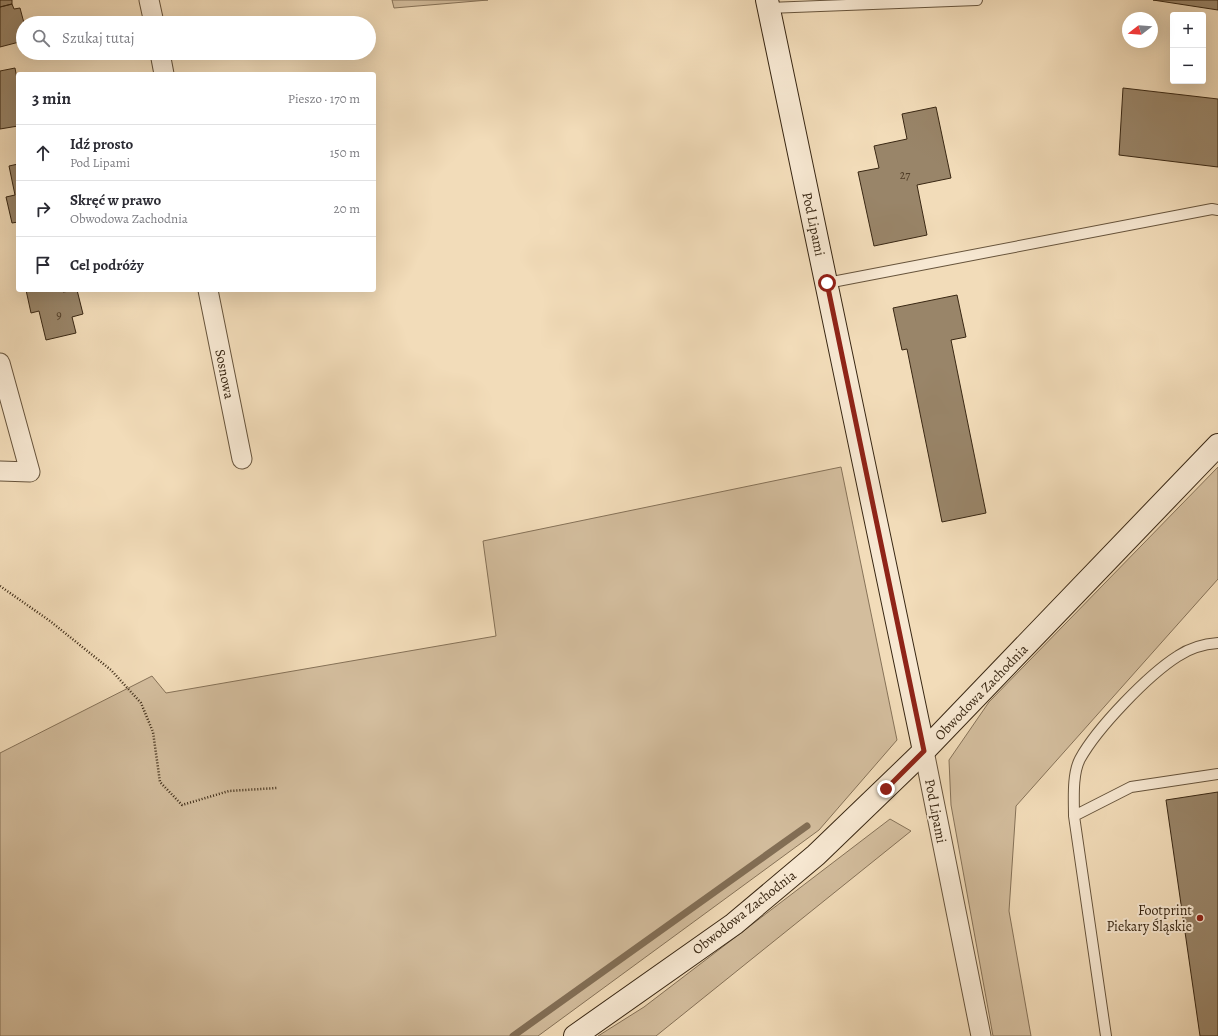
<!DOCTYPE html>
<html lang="pl">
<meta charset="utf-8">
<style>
:root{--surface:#fff;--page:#f2f2f3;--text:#2b2b33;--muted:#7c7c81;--line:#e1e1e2}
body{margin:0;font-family:Alegreya,serif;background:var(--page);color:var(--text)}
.controls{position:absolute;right:12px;top:12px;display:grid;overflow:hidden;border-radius:4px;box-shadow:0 4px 16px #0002}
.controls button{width:36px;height:36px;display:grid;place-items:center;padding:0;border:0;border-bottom:1px solid var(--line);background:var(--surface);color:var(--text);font:20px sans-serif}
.compass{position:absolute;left:1122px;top:12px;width:36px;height:36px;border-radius:50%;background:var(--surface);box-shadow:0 4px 16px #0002;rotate:253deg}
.stop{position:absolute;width:12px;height:12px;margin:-9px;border:3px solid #8f2418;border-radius:50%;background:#fff}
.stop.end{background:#8f2418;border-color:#fff;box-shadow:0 1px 4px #0008}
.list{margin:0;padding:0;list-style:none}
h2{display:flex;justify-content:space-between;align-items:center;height:52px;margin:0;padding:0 16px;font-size:17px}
h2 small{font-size:13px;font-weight:400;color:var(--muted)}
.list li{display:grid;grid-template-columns:26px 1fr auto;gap:12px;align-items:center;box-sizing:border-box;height:56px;padding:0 16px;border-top:1px solid var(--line)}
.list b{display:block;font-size:15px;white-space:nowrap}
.list p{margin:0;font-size:13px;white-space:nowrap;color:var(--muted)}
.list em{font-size:13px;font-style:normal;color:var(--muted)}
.icon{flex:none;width:22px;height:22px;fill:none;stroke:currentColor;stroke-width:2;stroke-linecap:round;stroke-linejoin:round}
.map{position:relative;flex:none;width:1218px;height:1036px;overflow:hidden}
.search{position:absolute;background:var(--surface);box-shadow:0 4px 16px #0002;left:16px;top:16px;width:360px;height:44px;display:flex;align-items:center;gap:10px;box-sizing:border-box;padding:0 14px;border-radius:22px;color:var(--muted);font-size:15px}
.panel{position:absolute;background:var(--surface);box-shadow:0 4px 16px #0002;left:16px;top:72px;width:360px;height:220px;border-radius:4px}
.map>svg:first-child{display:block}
</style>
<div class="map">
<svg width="1218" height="1036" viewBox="0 0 1218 1036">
<rect width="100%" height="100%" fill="#f2dcb9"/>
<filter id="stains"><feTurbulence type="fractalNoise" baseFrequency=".005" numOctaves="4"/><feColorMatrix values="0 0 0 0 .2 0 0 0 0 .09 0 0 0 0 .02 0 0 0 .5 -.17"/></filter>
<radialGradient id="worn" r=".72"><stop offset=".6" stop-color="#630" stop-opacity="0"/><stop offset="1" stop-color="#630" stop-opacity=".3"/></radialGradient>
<!-- green -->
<path fill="#d3bd9d" stroke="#867258" d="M392,0h96l-94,8z
M841,467l56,273 -78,90 -281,206h-538v-283l152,-77 14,17 330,-57 -13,-95z
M1218,467v112l-202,227 -7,105 22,125h-38l-42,-231 -2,-45 40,-58z
M890,819l21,12 -255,205h-58l46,-29z"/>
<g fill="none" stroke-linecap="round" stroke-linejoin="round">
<!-- stream -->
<path stroke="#826e55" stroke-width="7" d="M513,1036l294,-210"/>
</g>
<!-- building -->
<path fill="#998569" stroke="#392713" d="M0,0h12v4l-12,3z
M1153,0h65v10z
M12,4l2,5 6,-1 4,15 -1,18 -23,6v-40z
M15,68l3,17v41l-18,3v-58z
M1123,88l95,11v68l-99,-12z
M936,107l15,71 -34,7 10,50 -53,11 -16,-74 21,-4 -5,-22 33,-7 -5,-25z
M18,164v58l-6,1 -6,-26 9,-2 -6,-29z
M26,290h37v2l14,-2 6,24 -11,3 4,16 -30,7 -7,-29 -8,2z
M957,295l9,42 -15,3 35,173 -44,9 -35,-173 -5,1 -9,-42z
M1218,792v244h-18l-34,-236z"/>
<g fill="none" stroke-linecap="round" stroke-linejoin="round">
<!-- lane casing -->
<g stroke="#67543c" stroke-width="12">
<path id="lane" d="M768,8l209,-8
M827,283l385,-74 6,1
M1074,816l57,-29 87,-13
M1106,1036l-32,-220c0,-16 -2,-42 6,-57 17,-31 68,-84 98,-103 12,-8 26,-12 40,-13"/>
</g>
<!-- street casing -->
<g stroke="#67543c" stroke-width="21">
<path id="street" d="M149,0l5,23
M160,53l4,21
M208,290l34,169
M0,363l30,109 -30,-1
M924,751l57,285"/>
</g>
<!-- secondary casing -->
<g stroke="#392713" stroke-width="24">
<path id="secondary" d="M767,0l157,751
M575,1036l159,-112 82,-69 108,-104 294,-306"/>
</g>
<!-- path -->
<path stroke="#392713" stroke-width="2.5" stroke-dasharray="1 2" stroke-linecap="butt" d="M0,586l50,35 61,49 30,33 12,29 7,50 22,23 47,-14 48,-3"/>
<!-- lane -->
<use href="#lane" stroke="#f7e8d2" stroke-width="10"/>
<!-- street -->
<use href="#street" stroke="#f7e8d2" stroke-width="19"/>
<!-- secondary -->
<use href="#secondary" stroke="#f7e8d2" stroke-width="22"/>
</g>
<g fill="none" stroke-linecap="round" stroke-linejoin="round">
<!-- route -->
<path stroke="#8f2418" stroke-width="5" d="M827,283l97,468 -38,38"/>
</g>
<!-- markers -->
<circle fill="#8f2418" stroke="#f7e8d2" stroke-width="1.5" cx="1200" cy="918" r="4"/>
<g text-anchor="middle" stroke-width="4" stroke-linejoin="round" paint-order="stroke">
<!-- number labels -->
<g font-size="12" fill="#513e28">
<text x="905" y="179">27</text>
<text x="59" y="319">9</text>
</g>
<!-- street labels -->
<g font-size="14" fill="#392713" stroke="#f7e8d2">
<text transform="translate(814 224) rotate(78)" y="5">Pod Lipami</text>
<text transform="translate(225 374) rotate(79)" y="5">Sosnowa</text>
<text transform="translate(981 692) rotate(-46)" y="5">Obwodowa Zachodnia</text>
<text transform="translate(936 811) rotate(79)" y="5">Pod Lipami</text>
<text transform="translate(744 912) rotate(-38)" y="5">Obwodowa Zachodnia</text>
</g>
<!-- poi labels -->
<g font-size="14" fill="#392713" stroke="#f7e8d2" text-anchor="end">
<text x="1192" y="915">Footprint<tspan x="1192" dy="16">Piekary Śląskie</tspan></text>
</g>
</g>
<rect width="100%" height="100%" filter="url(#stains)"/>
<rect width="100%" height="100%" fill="url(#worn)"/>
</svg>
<div class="controls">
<button>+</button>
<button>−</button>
</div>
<svg class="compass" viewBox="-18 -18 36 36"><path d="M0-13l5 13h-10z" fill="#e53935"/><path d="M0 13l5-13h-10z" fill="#7c7c81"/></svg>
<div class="stop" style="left:827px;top:283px"></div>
<div class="stop end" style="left:886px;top:789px"></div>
<div class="search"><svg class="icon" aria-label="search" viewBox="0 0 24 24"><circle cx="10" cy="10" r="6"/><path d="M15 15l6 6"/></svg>Szukaj tutaj</div>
<section class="panel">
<h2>3 min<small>Pieszo · 170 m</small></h2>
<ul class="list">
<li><svg class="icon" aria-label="ahead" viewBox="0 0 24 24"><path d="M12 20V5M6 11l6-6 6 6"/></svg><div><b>Idź prosto</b><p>Pod Lipami</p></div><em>150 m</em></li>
<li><svg class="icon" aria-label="right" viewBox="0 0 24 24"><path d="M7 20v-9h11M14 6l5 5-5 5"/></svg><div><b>Skręć w prawo</b><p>Obwodowa Zachodnia</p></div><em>20 m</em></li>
<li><svg class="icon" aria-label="arrive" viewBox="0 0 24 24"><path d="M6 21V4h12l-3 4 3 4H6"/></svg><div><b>Cel podróży</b></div></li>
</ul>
</section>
</div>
